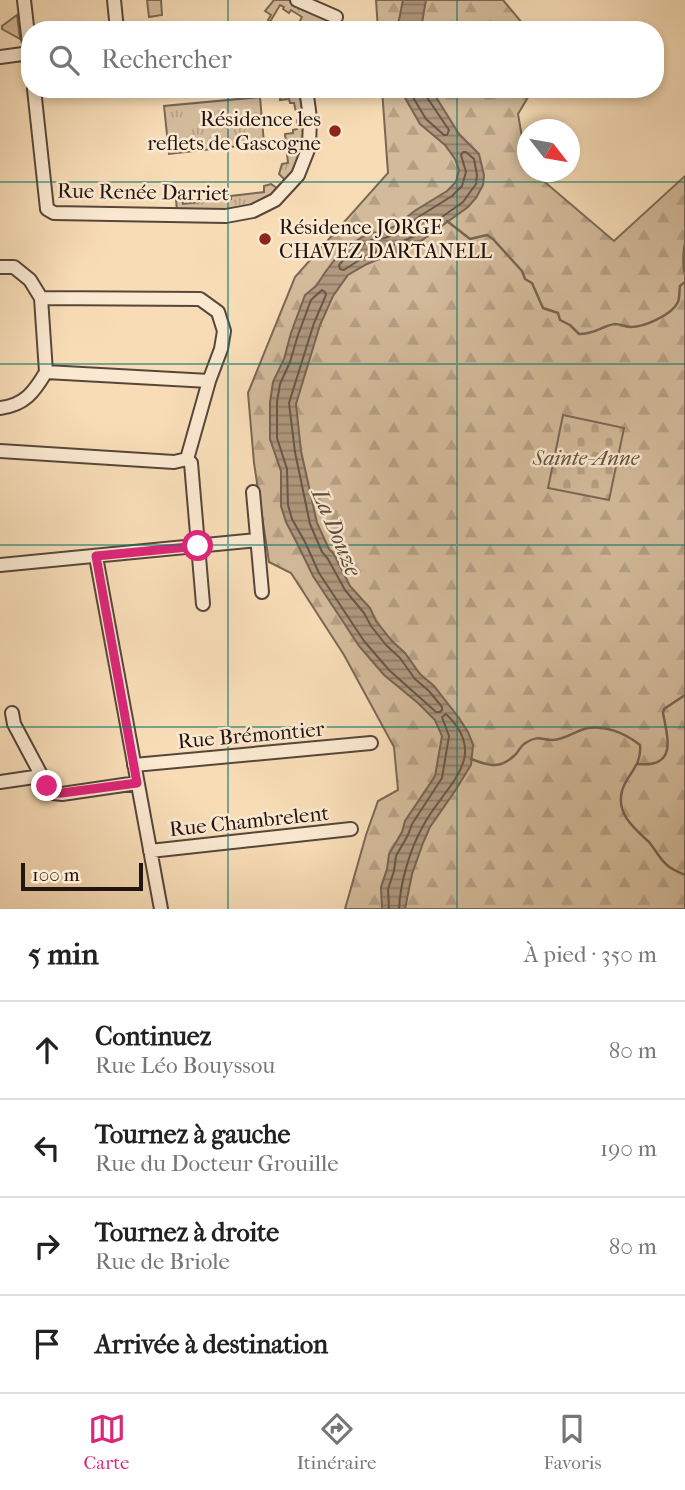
<!DOCTYPE html>
<html lang="fr">
<meta charset="utf-8">
<style>
:root{--surface:#fff;--page:#f2f2f2;--text:#222;--muted:#767676;--line:#e0e0e0;--accent:#db2777}
body{margin:0;font-family:"IM FELL French Canon",serif;background:var(--page);color:var(--text)}
.compass{position:absolute;left:517px;top:119px;width:63px;height:63px;border-radius:50%;background:var(--surface);box-shadow:0 4px 10px #0003;rotate:121deg}
.scale{position:absolute;left:21px;bottom:18px;width:122px;box-sizing:border-box;padding-left:7px;border:4px solid #221510;border-top:0;font-size:19px;line-height:24px;white-space:nowrap;color:#221510;-webkit-text-stroke:5px #fae8d0;paint-order:stroke}
.stop{position:absolute;width:21px;height:21px;margin:-16px;border:5px solid #db2777;border-radius:50%;background:#fff}
.stop.end{background:#db2777;border-color:#fff;box-shadow:0 2px 7px #0008}
.list{margin:0;padding:0;list-style:none}
h2{display:flex;justify-content:space-between;align-items:center;height:91px;margin:0;padding:0 28px;font-size:30px}
h2 small{font-size:23px;font-weight:400;color:var(--muted)}
.list li{display:grid;grid-template-columns:46px 1fr auto;gap:21px;align-items:center;box-sizing:border-box;height:98px;padding:0 28px;border-top:2px solid var(--line)}
.list b{display:block;font-size:26px;white-space:nowrap}
.list p{margin:0;font-size:23px;white-space:nowrap;color:var(--muted)}
.list em{font-size:23px;font-style:normal;color:var(--muted)}
.icon{flex:none;width:38px;height:38px;fill:none;stroke:currentColor;stroke-width:2;stroke-linecap:round;stroke-linejoin:round}
.map{position:relative;flex:none;width:685px;height:909px;overflow:hidden}
.search{position:absolute;background:var(--surface);box-shadow:0 4px 10px #0003;left:21px;right:21px;top:21px;height:77px;display:flex;align-items:center;gap:18px;box-sizing:border-box;padding:0 24px;border-radius:28px;color:var(--muted);font-size:26px}
.sheet{height:483px;background:var(--surface)}
nav{display:flex;justify-content:space-around;align-items:center;box-sizing:border-box;height:98px;border-top:2px solid var(--line);background:var(--surface);font-size:19px;color:var(--muted)}
nav a{display:grid;justify-items:center;gap:4px}
nav .on{color:var(--accent)}
.map>svg:first-child{display:block}
</style>
<div class="map">
<svg width="685" height="909" viewBox="0 0 685 909">
<defs>
<pattern id="grass-tufts" width="24" height="20" patternUnits="userSpaceOnUse" patternTransform="scale(1.75)"><rect width="24" height="20" fill="#d3ba9a"/><path d="M3 7l-1-3M5 7V3M7 7l1-3M15 17l-1-3M17 17v-4M19 17l1-3" fill="none" stroke="#b59f84"/></pattern>
<pattern id="forest-firs" width="22" height="20" patternUnits="userSpaceOnUse" patternTransform="scale(1.75)"><rect width="22" height="20" fill="#d3ba9a"/><path d="M5 1l3.5 6h-7zM16 11l3.5 6h-7z" fill="#b59f84"/></pattern>
<pattern id="cemetery-stones" width="16" height="16" patternUnits="userSpaceOnUse" patternTransform="scale(1.75)"><rect width="16" height="16" fill="#d3ba9a"/><path d="M2 7V4a2 2 0 0 1 4 0v3zM10 15v-3a2 2 0 0 1 4 0v3z" fill="#b59f84"/></pattern>
<pattern id="water-rules" width="6" height="5" patternUnits="userSpaceOnUse" patternTransform="scale(1.75)"><rect width="6" height="5" fill="#af987e"/><path d="M0 2.5h6" fill="none" stroke="#8e7b66"/></pattern>
</defs>
<rect width="100%" height="100%" fill="#f7dcb6"/>
<filter id="stains"><feTurbulence type="fractalNoise" baseFrequency=".00286" numOctaves="4"/><feColorMatrix values="0 0 0 0 .2 0 0 0 0 .09 0 0 0 0 .02 0 0 0 .5 -.17"/></filter>
<radialGradient id="worn" r=".72"><stop offset=".6" stop-color="#630" stop-opacity="0"/><stop offset="1" stop-color="#630" stop-opacity=".3"/></radialGradient>
<!-- grass -->
<path fill="url(#grass-tufts)" stroke="#7a6855" stroke-width="2" d="M147,0h14l1,15 -13,2z
M274,0h15l55,24 -2,6h-22l-3,-3 -3,3h-19l7,-13 -11,-7 -2,3 -6,-4 1,-2 -4,-2 -10,17 -2,-2 3,-5 -6,-4z
M17,15l3,24 -18,-10v-3z
M281,89h17l6,24v35l-8,21 -19,23 -18,12 -25,7h-57l-1,-12 6,-1 1,6 25,-3v-6h2v6l21,-2v-3l33,-4v-6l7,-2 6,4 8,-8 -6,-6 3,-10 6,-1 -3,-29 8,-1v-3l4,-1v-9l2,-1 -1,-7h-2l-2,-9h-4l-1,-4 -9,1z
M260,97l4,46 -95,11 -5,-48z"/>
<!-- forest -->
<path fill="url(#forest-firs)" stroke="#7a6855" stroke-width="2" d="M376,0h127l25,30h-150z
M382,89h151l-15,25 10,58h5l81,69 71,-65v733h-340l21,-74 12,-34 20,-11 -4,-43 -50,-92 -53,-82 -22,-11 -15,-99 -6,-70 47,-116 93,-104z"/>
<!-- cemetery -->
<path fill="url(#cemetery-stones)" stroke="#7a6855" stroke-width="2" d="M563,415l61,13 -15,72 -61,-12z"/>
<!-- water -->
<path fill="url(#water-rules)" stroke="#776452" stroke-width="2" d="M403,0h23l-4,23 -3,7h-22z
M400,89h31l28,45 20,20 5,21 -1,10 -7,13 -8,9 -50,36 -51,21 -19,11 -15,21 -13,29 -24,79 5,47 16,72 12,26 5,5 16,32 20,22 6,13 16,20 13,12 15,21 14,12 25,32 9,14 5,13 -2,20 -16,26 -25,36 -7,16 -11,31 -7,35h-23l-1,-22 6,-18 2,-15 13,-22 3,-11 30,-45 7,-40 -7,-16 -17,-17 -34,-28 -25,-29 -46,-70 -15,-31 -12,-23 -5,-16v-35l-11,-32v-37l3,-20 11,-23 7,-26 14,-38 11,-9 10,-15 17,-22 26,-16 14,-1 12,-6 21,-16 31,-19 9,-9 3,-12 -4,-11 -10,-14 -25,-21z"/>
<g fill="none" stroke-linecap="round" stroke-linejoin="round">
<!-- shore -->
<path stroke="#685647" stroke-width="2" d="M408,89l18,30 18,16h3l2,-5 -23,-34 -1,-7
M463,152h3l8,7 3,16 -1,9 -13,18 -48,34 -51,21 -20,13 -4,-1 -1,-4 9,-10 23,-15 14,-2 13,-5 22,-17 32,-20 10,-10 4,-14 -5,-17z
M322,290l3,2 1,3 -12,28 -25,80 6,49 15,72 12,28 6,7 17,31 19,23 7,13 15,19 14,13 15,21 14,12 13,16v3l-2,2h-4l-47,-42 -25,-29 -45,-68 -14,-31 -13,-23 -4,-14 -1,-36 -10,-31v-36l3,-18 10,-22 8,-27 13,-35z
M389,909l-1,-20 6,-18 2,-15 12,-21 4,-11 30,-46 7,-42 -7,-19 4,-3c46,44 -3,73 -23,112 -13,23 -23,57 -24,83"/>
<!-- stream -->
<path stroke="#776452" stroke-width="2.5" d="M447,221l23,18 17,-4 6,4 29,32 3,8 7,4 11,25 15,5 2,7 10,5 9,9c17,0 22,-8 36,-10 6,0 10,3 16,3 13,0 41,-12 47,-25 2,-5 1,-11 2,-16l5,-4
M685,244c-2,7 -2,23 0,29
M471,759c18,7 29,11 45,-5 4,-5 5,-9 11,-12 12,-7 14,-2 26,-2 11,0 21,-8 31,-11 20,-5 41,4 56,16 2,22 -13,28 -18,46 -6,23 12,37 27,51 6,7 10,16 17,22 4,5 13,8 19,11
M638,764c39,4 30,-25 25,-51l1,-4 21,-14"/>
<!-- minor casing -->
<g stroke="#57473a" stroke-width="16">
<path id="minor" d="M114,0l3,30
M297,0l39,17
M0,57l30,-4 -6,-53
M34,89l13,120 7,4 172,3 27,-5 22,-11 23,-25 11,-28 1,-29 -3,-22 -3,-7
M0,267h14l16,13 11,18 159,1 18,13 6,19 -3,18 -12,32 -22,78 4,4 12,141
M41,298l5,74
M46,372l163,9
M0,408c25,-3 34,-16 46,-36
M0,451l174,11 13,-3
M253,492l9,100
M96,557l65,352
M0,565l257,-25
M12,713l2,11 33,62 6,7 9,1 75,-11
M134,765l237,-22
M0,782l41,-6
M150,851l201,-22"/>
</g>
<!-- minor -->
<use href="#minor" stroke="#fae8d0" stroke-width="12"/>
</g>
<g fill="none" stroke-linecap="round" stroke-linejoin="round">
<!-- route -->
<path stroke="#db2777" stroke-width="9" d="M47,786l5,7h10l75,-10 -41,-227 102,-10"/>
</g>
<!-- grid -->
<path fill="none" stroke="#0f766e" stroke-width="2" stroke-opacity="0.55" d="M228,0v30M457,0v30M228,89v820M457,89v820M0,182h685M0,364h685M0,545h685M0,727h685"/>
<!-- markers -->
<g fill="#8f2418" stroke="#fae8d0" stroke-width="2.5">
<circle cx="335" cy="131" r="7"/>
<circle cx="265" cy="239" r="7"/>
</g>
<g text-anchor="middle" stroke-width="5" stroke-linejoin="round" paint-order="stroke">
<!-- poi labels -->
<g font-size="21" fill="#221510" stroke="#fae8d0" text-anchor="end">
<text x="321" y="126">Résidence les<tspan x="321" dy="24">reflets de Gascogne</tspan></text>
<text x="279" y="234" text-anchor="start">Résidence JORGE<tspan x="279" dy="24">CHAVEZ DARTANELL</tspan></text>
</g>
<!-- street labels -->
<g font-size="21" fill="#221510" stroke="#fae8d0">
<text transform="translate(143 192) rotate(1)" y="7">Rue Renée Darriet</text>
<text transform="translate(251 735) rotate(-5)" y="7">Rue Brémontier</text>
<text transform="translate(249 821) rotate(-6)" y="7">Rue Chambrelent</text>
</g>
<!-- park labels -->
<g font-size="21" font-style="italic" fill="#604f40" stroke="#fae8d0">
<text x="586" y="465">Sainte-Anne</text>
</g>
<!-- water labels -->
<g font-size="23" font-style="italic" fill="#5a493c" stroke="#fae8d0">
<text transform="translate(337 532) rotate(67)" y="8">La Douze</text>
</g>
</g>
<rect width="100%" height="100%" filter="url(#stains)"/>
<rect width="100%" height="100%" fill="url(#worn)"/>
</svg>
<svg class="compass" viewBox="-18 -18 36 36"><path d="M0-13l5 13h-10z" fill="#e53935"/><path d="M0 13l5-13h-10z" fill="#767676"/></svg>
<div class="scale">100 m</div>
<div class="stop" style="left:198px;top:546px"></div>
<div class="stop end" style="left:47px;top:786px"></div>
<div class="search"><svg class="icon" aria-label="search" viewBox="0 0 24 24"><circle cx="10" cy="10" r="6"/><path d="M15 15l6 6"/></svg>Rechercher</div>
</div>
<section class="sheet">
<h2>5 min<small>À pied · 350 m</small></h2>
<ul class="list">
<li><svg class="icon" aria-label="ahead" viewBox="0 0 24 24"><path d="M12 20V5M6 11l6-6 6 6"/></svg><div><b>Continuez</b><p>Rue Léo Bouyssou</p></div><em>80 m</em></li>
<li><svg class="icon" aria-label="left" viewBox="0 0 24 24"><path d="M17 20v-9H6M10 6l-5 5 5 5"/></svg><div><b>Tournez à gauche</b><p>Rue du Docteur Grouille</p></div><em>190 m</em></li>
<li><svg class="icon" aria-label="right" viewBox="0 0 24 24"><path d="M7 20v-9h11M14 6l5 5-5 5"/></svg><div><b>Tournez à droite</b><p>Rue de Briole</p></div><em>80 m</em></li>
<li><svg class="icon" aria-label="arrive" viewBox="0 0 24 24"><path d="M6 21V4h12l-3 4 3 4H6"/></svg><div><b>Arrivée à destination</b></div></li>
</ul>
</section>
<nav>
<a class="on"><svg class="icon" aria-label="map" viewBox="0 0 24 24"><path d="M3 6l6-2 6 2 6-2v14l-6 2-6-2-6 2zM9 4v14M15 6v14"/></svg>Carte</a>
<a><svg class="icon" aria-label="directions" viewBox="0 0 24 24"><path d="M12 3l9 9-9 9-9-9zM9 14v-3h6M13 9l2 2-2 2"/></svg>Itinéraire</a>
<a><svg class="icon" aria-label="saved" viewBox="0 0 24 24"><path d="M7 4h10v16l-5-4-5 4z"/></svg>Favoris</a>
</nav>
